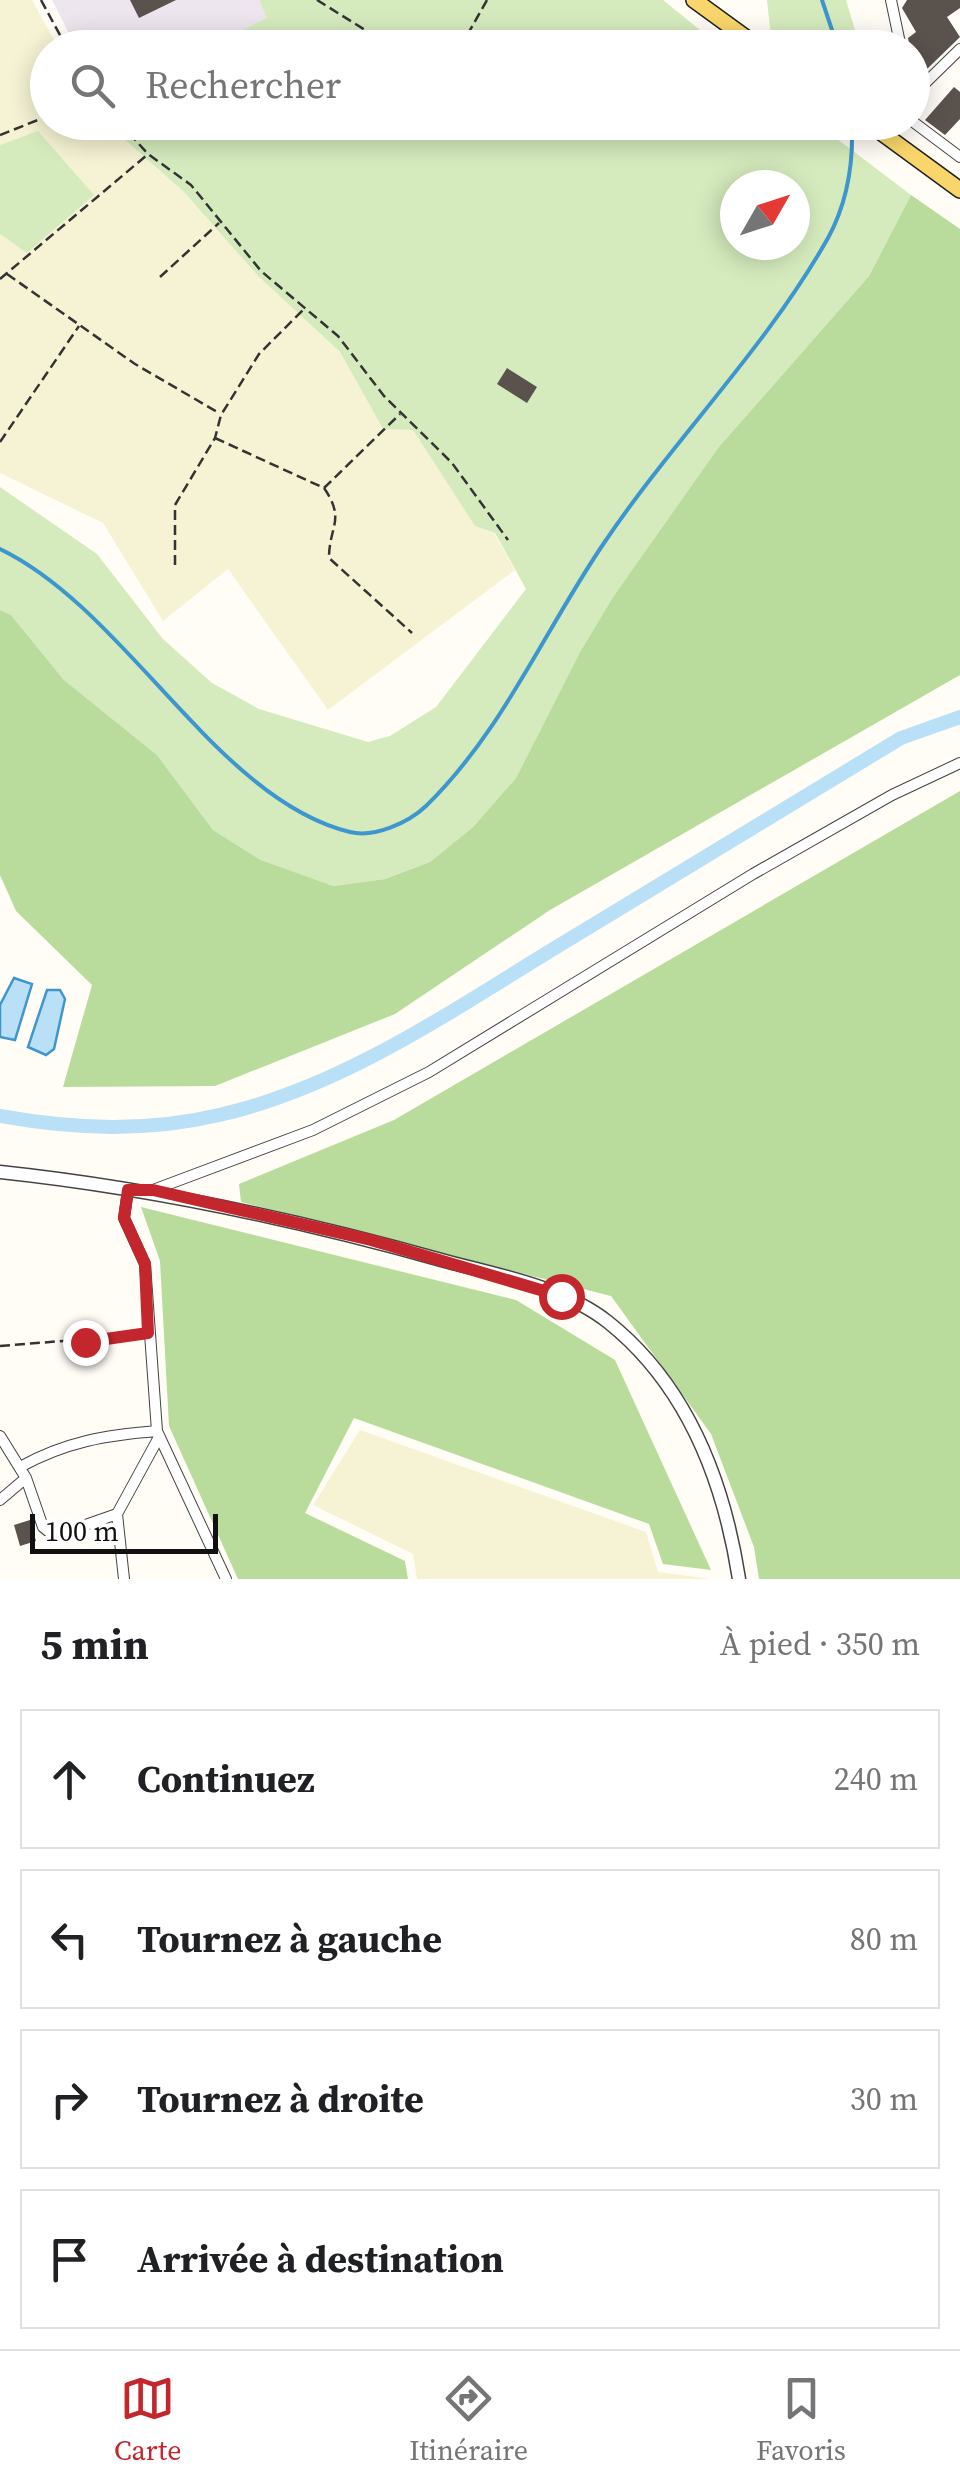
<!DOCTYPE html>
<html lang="fr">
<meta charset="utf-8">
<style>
:root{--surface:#fff;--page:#f2f2f2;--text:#202124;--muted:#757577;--line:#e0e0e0;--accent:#c4262e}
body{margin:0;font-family:"Source Serif 4",serif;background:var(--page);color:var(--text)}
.compass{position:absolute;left:720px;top:170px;width:90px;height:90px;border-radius:50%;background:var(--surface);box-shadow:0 5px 25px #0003;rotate:51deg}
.scale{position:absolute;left:30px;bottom:25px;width:188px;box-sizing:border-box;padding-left:10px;border:5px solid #111;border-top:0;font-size:28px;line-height:35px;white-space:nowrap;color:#111;-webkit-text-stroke:8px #fff;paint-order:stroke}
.stop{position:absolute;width:30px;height:30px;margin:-22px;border:8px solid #c4262e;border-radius:50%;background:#fff}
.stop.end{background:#c4262e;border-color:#fff;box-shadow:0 2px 10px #0008}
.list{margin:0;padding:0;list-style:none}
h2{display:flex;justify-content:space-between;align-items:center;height:130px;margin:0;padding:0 40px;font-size:42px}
h2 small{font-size:32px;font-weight:400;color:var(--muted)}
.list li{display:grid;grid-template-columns:65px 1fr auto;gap:30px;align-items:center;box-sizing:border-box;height:140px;margin:0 20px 20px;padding:0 20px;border:2px solid var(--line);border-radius:0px}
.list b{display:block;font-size:38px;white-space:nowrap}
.list em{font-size:32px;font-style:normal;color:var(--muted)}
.icon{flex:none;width:55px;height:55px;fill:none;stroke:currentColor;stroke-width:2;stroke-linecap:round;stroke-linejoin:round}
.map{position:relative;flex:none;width:960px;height:1579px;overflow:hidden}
.search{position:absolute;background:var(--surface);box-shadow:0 5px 25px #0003;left:30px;right:30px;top:30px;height:110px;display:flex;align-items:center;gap:25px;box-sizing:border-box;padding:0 35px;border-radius:55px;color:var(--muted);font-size:38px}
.sheet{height:770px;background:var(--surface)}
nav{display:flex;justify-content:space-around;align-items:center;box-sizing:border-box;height:140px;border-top:2px solid var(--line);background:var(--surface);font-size:28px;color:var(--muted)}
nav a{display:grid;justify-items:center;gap:5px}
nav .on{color:var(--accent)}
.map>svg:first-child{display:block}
</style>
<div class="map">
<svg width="960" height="1579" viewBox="0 0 960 1579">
<rect width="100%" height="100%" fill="#fffdf5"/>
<!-- industrial -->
<path fill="#eee6ef" d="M52,0h207l9,18 -59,29h-133z"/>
<!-- farmland -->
<path fill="#f6f3d4" d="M0,0h32l26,47 -10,1v74l58,1 77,68 74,84 83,77 43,77h30l62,97 19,7 21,37 -187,140 -100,-141 -65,52 -60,-98 -103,-50z
M360,1430l286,102 12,40 53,7h-294l-4,-25 -100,-49z"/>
<!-- green -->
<path fill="#d5ebbd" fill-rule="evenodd" d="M259,0h404l58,47h-512l58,-29z
M767,0h79l14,47h-88z
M106,123h710l95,72 -42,81 -151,172 -105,149 -33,55 -64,126 -43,49 -43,35 -45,17 -53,7 -71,-26 -48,-30 -56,-75 -93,-75 -53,-65 -11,-5v-123l97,67 66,85 49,44 47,26 109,33 22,-6 46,-29 90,-118 -31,-56 -20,-7 -62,-96 -30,-1 -43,-77 -83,-77 -74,-84zM735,185h60v60h-60z
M38,131l56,64 -67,58 -27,-19v-89z"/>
<!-- forest -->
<path fill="#b9dc9c" d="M911,195l49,34v446l-410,235 -155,104 -180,72 -152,1 29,-102 -76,-74 -16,-36v-265l11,5 53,65 93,75 56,75 48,30 72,26 52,-7 45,-17 43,-35 43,-49 64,-126 33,-55 105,-149 151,-172z
M960,791v788h-201l-5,-32 -43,-113 -100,-138 -370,-94 -2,-18 155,-64z
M141,1207l375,93 99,60 96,210 -48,-6 -14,-40 -295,-106 -49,95 100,48 3,18h-170l-69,-153 -9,-165z"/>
<!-- water -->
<path fill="#b9e0f7" stroke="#3f96cf" stroke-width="2.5" d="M14,978l18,6 -17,56 -15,-3v-32z
M47,990h13l5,9 -11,50 -8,6 -18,-8z"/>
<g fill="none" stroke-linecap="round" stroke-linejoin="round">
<!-- stream -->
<path stroke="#3f96cf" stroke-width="4" d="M822,0l16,48
M0,549c127,61 217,251 350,283 24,6 58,-9 76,-26 77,-75 118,-175 178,-263 70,-104 162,-195 224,-305 19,-35 25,-70 24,-109"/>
<!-- canal -->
<path stroke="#b9e0f7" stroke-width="14" d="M0,1116c71,13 148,16 219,-1 120,-27 228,-101 331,-164 117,-71 234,-142 351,-213l59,-21"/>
</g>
<!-- building -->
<path fill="#5a524d" d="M130,0h46l-37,18z
M907,0h53v8l-13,9 13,20 -34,33 -16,-22 -2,-10 8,-6 -14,-24z
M954,87l6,5v27l-15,16 -20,-15z
M507,368l30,19 -10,16 -30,-19z
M30,1520l6,21 -16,5 -6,-21z"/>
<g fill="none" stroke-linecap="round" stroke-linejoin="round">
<!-- minor casing -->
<g stroke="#444" stroke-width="12">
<path id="minor" d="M891,0l10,48
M912,96l48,-47
M912,121l48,36
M128,1190l-4,28 21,46 12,167 69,148
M153,1190l160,-60 116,-58 324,-198 139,-79 68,-32
M0,1436l26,42 17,49 11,9 63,-22 42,-77
M20,1467c45,-25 86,-32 137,-36
M0,1500l26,-22
M117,1514l7,65"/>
</g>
<!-- tertiary casing -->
<g stroke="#444" stroke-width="15">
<path id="tertiary" d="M0,1172c151,16 299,48 445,89 53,14 119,26 163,61 79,63 116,160 131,257"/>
</g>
<!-- primary casing -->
<g stroke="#222" stroke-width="18">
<path id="primary" d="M694,0l66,48
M867,122l93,68"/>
</g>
<!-- path -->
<path stroke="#333" stroke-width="2.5" stroke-dasharray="10 5" stroke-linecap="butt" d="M41,0l26,48
M317,0l77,48
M460,48l27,-48
M119,122l29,32 43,31 70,86 77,65 46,60 68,67 56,77
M0,135l48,-19
M7,274l128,90 84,49
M160,277l59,-54
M0,279l147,-124
M215,438l109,50c22,32 5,38 5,70l83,75
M0,442l79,-116
M324,488l76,-74
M175,565v-60l40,-67 6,-23 38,-61 46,-46
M0,1346l137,-11"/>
<!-- minor -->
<use href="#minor" stroke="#fff" stroke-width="10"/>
<!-- tertiary -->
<use href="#tertiary" stroke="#fff" stroke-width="12"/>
<!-- primary -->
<use href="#primary" stroke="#f9d66b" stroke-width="15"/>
</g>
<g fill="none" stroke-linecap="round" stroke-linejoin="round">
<!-- route -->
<path stroke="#c4262e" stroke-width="12" d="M85,1342l63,-9 -3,-69 -21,-46 4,-28h25l218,50 190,56"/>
</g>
</svg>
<svg class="compass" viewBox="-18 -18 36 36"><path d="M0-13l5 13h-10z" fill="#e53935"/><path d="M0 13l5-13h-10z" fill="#757577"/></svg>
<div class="scale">100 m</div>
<div class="stop" style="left:561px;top:1296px"></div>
<div class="stop end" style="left:85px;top:1342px"></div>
<div class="search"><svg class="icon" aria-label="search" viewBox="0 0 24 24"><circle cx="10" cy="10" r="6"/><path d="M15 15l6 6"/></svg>Rechercher</div>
</div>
<section class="sheet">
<h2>5 min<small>À pied · 350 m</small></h2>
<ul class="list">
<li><svg class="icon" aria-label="ahead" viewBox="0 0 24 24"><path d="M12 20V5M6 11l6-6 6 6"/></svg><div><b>Continuez</b></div><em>240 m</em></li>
<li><svg class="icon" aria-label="left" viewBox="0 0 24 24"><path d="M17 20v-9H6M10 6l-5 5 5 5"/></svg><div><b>Tournez à gauche</b></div><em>80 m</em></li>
<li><svg class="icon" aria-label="right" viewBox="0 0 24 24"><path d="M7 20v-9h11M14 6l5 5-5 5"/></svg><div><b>Tournez à droite</b></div><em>30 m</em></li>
<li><svg class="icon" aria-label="arrive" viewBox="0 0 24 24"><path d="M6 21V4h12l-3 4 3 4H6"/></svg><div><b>Arrivée à destination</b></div></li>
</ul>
</section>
<nav>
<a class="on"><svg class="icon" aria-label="map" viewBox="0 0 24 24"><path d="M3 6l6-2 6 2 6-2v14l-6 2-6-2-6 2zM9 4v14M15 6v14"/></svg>Carte</a>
<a><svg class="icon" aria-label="directions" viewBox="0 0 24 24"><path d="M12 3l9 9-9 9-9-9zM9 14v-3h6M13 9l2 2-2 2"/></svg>Itinéraire</a>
<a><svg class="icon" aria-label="saved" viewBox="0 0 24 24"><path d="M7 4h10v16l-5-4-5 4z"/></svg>Favoris</a>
</nav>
